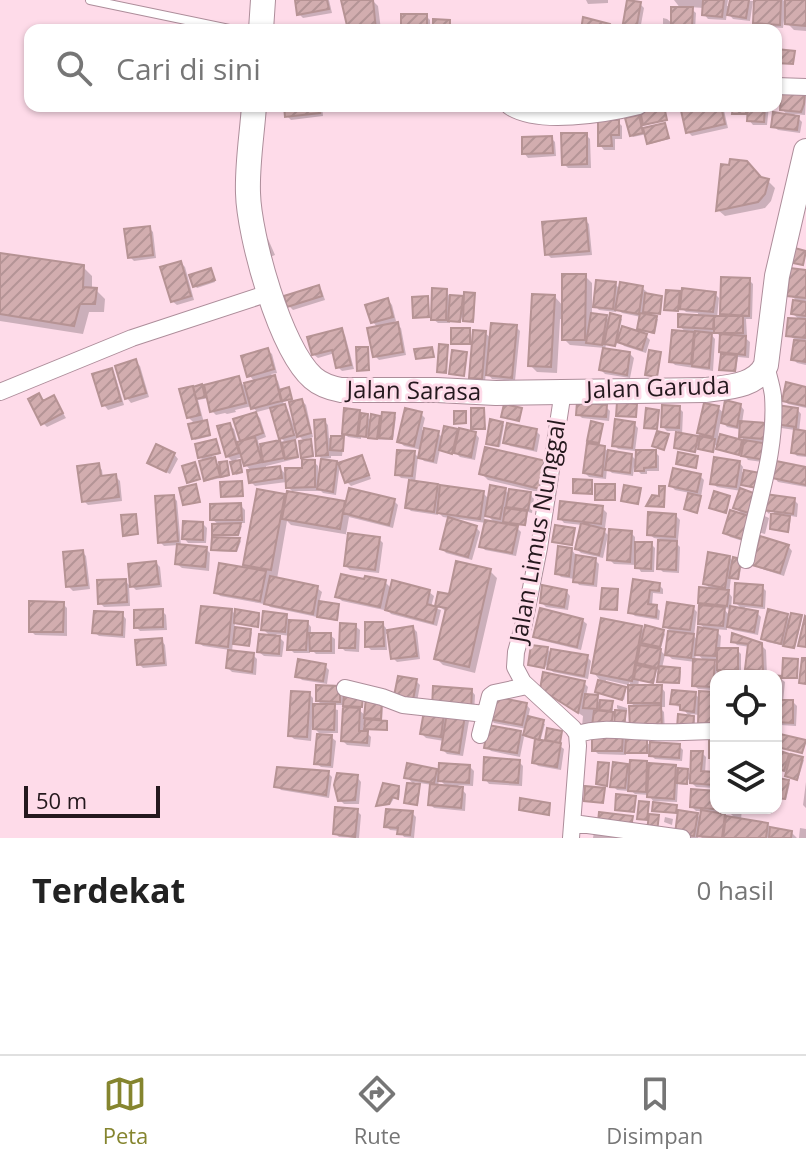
<!DOCTYPE html>
<html lang="id">
<style>
:root{--surface:#fff;--page:#f6f6f6;--text:#222;--muted:#767676;--line:#e0e0e0;--accent:#85852f}
body{margin:0;font-family:"Open Sans",sans-serif;background:var(--page);color:var(--text)}
.controls{position:absolute;right:24px;bottom:24px;display:grid;overflow:hidden;border-radius:16px;box-shadow:0 2px 6px #0004}
.controls button{width:72px;height:72px;display:grid;place-items:center;padding:0;border:0;border-bottom:2px solid var(--line);background:var(--surface);color:var(--text);font:40px sans-serif}
.scale{position:absolute;left:24px;bottom:20px;width:136px;box-sizing:border-box;padding-left:8px;border:4px solid #24181d;border-top:0;font-size:22px;line-height:28px;white-space:nowrap;color:#24181d;-webkit-text-stroke:6px #fedbe9;paint-order:stroke}
.list{margin:0;padding:0;list-style:none}
h2{display:flex;justify-content:space-between;align-items:center;height:104px;margin:0;padding:0 32px;font-size:34px}
h2 small{font-size:26px;font-weight:400;color:var(--muted)}
.icon{flex:none;width:44px;height:44px;fill:none;stroke:currentColor;stroke-width:2;stroke-linecap:round;stroke-linejoin:round}
.map{position:relative;flex:none;width:806px;height:838px;overflow:hidden}
.search{position:absolute;background:var(--surface);box-shadow:0 2px 6px #0004;left:24px;right:24px;top:24px;height:88px;display:flex;align-items:center;gap:20px;box-sizing:border-box;padding:0 28px;border-radius:16px;color:var(--muted);font-size:30px}
.sheet{height:216px;background:var(--surface)}
nav{display:flex;justify-content:space-around;align-items:center;box-sizing:border-box;height:112px;border-top:2px solid var(--line);background:var(--surface);font-size:22px;color:var(--muted)}
nav a{display:grid;justify-items:center;gap:4px}
nav .on{color:var(--accent)}
.map>svg:first-child{display:block}
</style>
<div class="map">
<svg width="806" height="838" viewBox="0 0 806 838">
<defs>
<pattern id="building-hatch" width="6" height="6" patternUnits="userSpaceOnUse" patternTransform="scale(2)"><rect width="6" height="6" fill="#d2adaf"/><path d="M-1 1l2-2M0 6l6-6M5 7l2-2" fill="none" stroke="#b49496"/></pattern>
</defs>
<rect width="100%" height="100%" fill="#fedbe9"/>
<!-- shadow -->
<path fill="#0003" fill-rule="evenodd" d="M297,0h32l3,13 -29,5 -4,-4z
M372,0l6,6 3,24h-31z
M586,0h22v3l-20,1z
M674,0h54l-1,6h3l2,-6 21,1 -3,20 -17,-2 -6,-7 -1,8 -18,-1 -4,-5v-6l-15,-1 7,6 -1,17h-18l-6,-6v6h-8v-12l4,1 6,5 8,-15z
M756,0h27l4,4v-4h19v31l-12,-1 -10,-10 -1,8 -24,-2 -4,-4z
M640,4l4,4 -4,22h-15l-1,-1z
M426,16l4,4v10h-25l-2,-2z
M804,93l2,2 -1,20 -11,-1 8,8 -2,11 -22,-3 -5,-4 16,-9 -7,-8z
M286,106h36l1,10 -32,4 -4,-4z
M682,106h41l5,22 -36,8 -4,-4z
M735,106h11v6h4v-6h19l-2,19h-14l-4,-5 1,-5h-14z
M618,122l4,4v13h-7v11h-11l-4,-5z
M664,125l5,14 -19,5 -3,-10 -14,3 -2,-2z
M586,135l4,4 1,29h-23l-4,-4z
M551,138l4,4 1,14 -28,2 -4,-5z
M731,167l37,14 7,7 -4,13 -6,7 -40,8 -7,-6z
M585,220l4,4 3,31 -41,3 -4,-4z
M149,228l4,4 3,26 -22,3 -4,-4z
M268,239l7,16 -5,2 -7,-16z
M0,255l83,12 9,9v14h4l9,9 -1,13h-15l-6,22 -83,-13z
M181,263l4,4 9,33 -17,5 -5,-4z
M212,271l3,11 -18,6 -2,-2z
M806,272v93l-9,-2 -4,-4 3,-19 -8,-5 13,-14 -8,-7 2,-15 -6,-4z
M585,276l7,7v32l14,2 5,5 9,-4 2,1 -4,17 27,-1 -6,-6 2,-12 -19,-4 -5,-5 -1,4 -17,-2 -4,-4 20,-22 6,6 21,-2 5,4 -1,3 16,4 -1,15 -17,-2v4l14,3 -3,15 -14,-3 9,9 -4,13 -22,-7 -6,-7 -2,7 -10,-2 -1,6 25,4 4,4 -4,20 -25,-4 -4,-4 4,-22 -35,-3 -6,-6v-20h-4l-3,54 -20,-1 -7,-7 25,-68 9,10z
M723,279l26,1 4,4 -1,35h-6l1,17h-4l7,6 -1,16 -11,-1 -2,15 -13,-1 -2,-2 2,-16 -2,-1 -1,-16 -3,-3 -8,-1 6,7 -2,32 -38,-6 -4,-4 16,-27 -7,-8 18,-9v-4l-12,-1 -7,-7v7l-13,-3 13,-16 4,5 32,-4 4,4 -2,20h5z
M318,287l4,4 3,9 -32,10 -4,-4z
M446,291l4,6 12,1 4,5 8,-9 1,2 -1,26 -9,-2 -3,-3 -1,3 -11,-1v4h-12l-5,-4z
M388,300l4,5 4,16 -2,1 7,6 5,27 -27,5 -4,-4 3,-28 -5,-6z
M516,327l4,4 -5,50 -23,-2 -6,-7 -1,10 -10,-1 -4,-4 14,-44 7,6z
M341,331l4,4 9,34 -12,2 -4,-4 -3,-14 -17,5 -5,-4z
M267,350l5,4 5,19 -6,1 7,7 3,10h9l3,12 9,-2 4,4 7,32 -6,2 5,4 2,14 -9,1 -2,-1 2,-15 -11,-11 3,8 -5,1 4,4 3,14 -33,8v4l14,-2 7,8 17,-6 10,-8 4,4v12h3l15,-15 4,1 -4,31 -13,-2 -2,-2h-29l-4,-4 -1,-5 -32,4 -4,-4 1,-10 -6,-7 -3,-8 -7,2 5,4 2,10 -7,2 -1,-2 -1,-10 -7,-7 2,-31 5,4 4,15 5,-1 -7,-23 20,-6 4,4 6,19 -8,3 1,6 25,-5 -3,-3 -9,-30 -15,4 -5,-6 -17,4 1,2 -9,2 -2,-1 -9,2 -4,-4 -3,-13 -11,2 6,23 4,1 3,12 -16,4 -2,-2 3,-13 -8,-8 -6,-26 20,-5 5,6 32,-13 4,6 12,-3 -6,-7zM290,400l6,24h-3l-5,-14 -5,-8z
M136,362l4,4 9,31 -18,6 -4,-5 -9,-31z
M111,371l4,4 9,30 -16,5 -4,-5z
M806,389v19l-18,-4 -4,-4z
M39,395l5,7 10,-4 12,20 -19,9 -4,-4z
M740,405l4,5 -2,13 23,1 3,18h-10l-1,2 12,19 -21,-3 -7,-8 -1,3 -20,-6 -5,-4 -1,8 -12,-3 -5,-4 -1,6 -19,-3 -1,-1 2,-17h-11l-4,-4 16,-19 4,4 -1,23 15,3 4,4 1,-6 -3,-4 19,-24 7,6zM721,420l6,7 15,3 -1,7 7,6 -30,-7z
M606,407l4,4 -1,10 -27,-3 -4,-4z
M797,409l4,5 -2,18 7,1v24l-9,-1 -4,-4 2,-22 -14,-2 -4,-5z
M359,412l13,9v-4l11,1 11,-3 2,2 -3,23 -22,-1 -4,-5v4l-6,-1v2l-13,-2 -4,-4z
M420,413l5,5 -3,12 16,3 6,6 13,-8 3,3 15,-1 4,5 -4,22 -15,-3 -6,-6v3l-12,-3 -2,-2 -3,15 -13,-3 -4,-4 2,-7 -18,-4 -5,-5z
M324,421l4,4 1,13 15,2 -2,16h-11v2l-9,1 -4,-4z
M502,424l2,1 -4,22 -11,-2 -1,-2z
M634,424l4,4 -3,23 -17,-2 -4,-4z
M536,431l4,4 -3,17 -27,-6 -4,-4z
M217,443l3,11 -8,2 5,9 9,-2 2,1 2,12 -23,5 -2,-19 -5,-5z
M604,448l5,4 22,3 6,6 18,-9 4,4v15h-12v3h-6l-7,-7 -1,9 -21,-3 -5,-5 -1,11 -17,-2 -4,-4z
M414,453l4,4 -3,26 22,3 5,5 41,2 7,7 15,-10 5,5 20,-1 4,4 -2,15 -4,-1 -2,13 -20,-3 -1,4 12,2 4,4 -5,24 -31,-6 -4,-4 5,-23 -34,-5 -1,2 25,7 4,5 -8,28 -26,-7 -4,-5 8,-30 -7,-1 -5,-5v3l-27,-4 -4,-4 4,-28 -10,-1 -4,-4zM485,513l11,11 -12,-3z
M174,454l4,5 -8,15 -16,-8 -4,-4z
M361,457l4,4 6,18 -20,7 -4,-4z
M715,459l24,3 4,5 -1,5 24,6 -3,12 -19,-4 -3,-3 -1,7 18,7 4,4 -4,12 11,5 -4,16 -7,-2 -4,-4 -5,15 -19,-6 -4,-4 6,-20 13,4 -10,-10 6,-16 -24,-4 -5,-4zM746,514l13,4 -1,8z
M545,463l1,31 -58,-14 -6,-6z
M98,465l4,5 1,8 13,-1 4,4 2,20 -34,4 -4,-4z
M806,469v18l-28,-5 -4,-5z
M700,476l4,4 -6,33 -12,-4 4,-16 -15,-3 -4,-4z
M284,496l4,4 56,3 3,3 47,-5 4,4 -5,23 -44,-11 -3,17 33,5 4,4 -4,30 -29,-3 -4,-4 4,-31 -59,-10 -4,-4 -10,58 40,9 5,4 -3,11 20,4 -1,14 -17,-3 -4,-4v3l-47,-10 -5,-5 -1,2 -44,-8 -4,-4 36,-21 -7,-7z
M173,497l4,4 4,45 25,3 4,4 -1,18 -27,-3 -5,-4 2,-19 -15,1 -4,-4z
M794,500l4,4 -1,13 -6,-1 -2,16 -16,-2 -1,-1 2,-17 -3,-1 -2,3 -4,-4z
M241,506l4,4v13h-7l4,3 -3,9h-24l-1,-1 5,-9 -7,-6z
M602,508l5,5 -2,15 -5,-1 8,8 -5,23 -22,-5 -4,-4 5,-24 -18,-2 -4,-5z
M676,516l4,4 -2,20h-5l7,7 -1,26 -16,-1 -4,-4 1,-29 -6,-1 -5,-4z
M203,524l4,4 -1,15h-18l-4,-5z
M631,533l4,4v7h16l4,4 -1,24h-13l-4,-7 -23,-1 -5,-5z
M214,539l26,1 1,1 -4,11 -22,-1z
M788,546l4,5 -8,25 -25,-8 -5,-4z
M571,549l4,5v3l20,3 4,4 -2,23 -18,-2 -4,-6 -14,-2 -4,-4z
M82,552l4,4 4,33 -17,2 -5,-5z
M710,554l19,3 5,5v-2l8,2 -3,18 -8,-2 -2,15 3,4 -1,11 12,2 -7,-7 1,-18 25,2 4,4 -1,18 -20,-2 -1,3 13,3 4,4 -3,18 -25,-5 -6,-5v5l-13,-1 7,7 -1,14h17l4,4v19l3,3h-28v51h-12l-4,-5v-7l-10,-1 5,5 -1,10 -13,-1 -2,-1 1,-11 10,1 -8,-9 -6,-2 14,2 1,-4 -17,-2v3l-2,-2 1,-11 22,2 5,5 1,-6 10,1v-4l-13,-1 -4,-4 1,-23 -23,-3 -5,-5 3,-23 -5,-5 3,-22 25,4 4,4 -3,24 4,5 2,-11h7l-7,-6 1,-17 5,1 -6,-6 1,-12 12,1 -8,-7zM723,608l9,1 -2,7zM696,652l9,10 -10,-1zM711,659l8,1v8z
M156,563l4,4 2,20 -26,3 -4,-4z
M490,571l7,7 -22,95 -32,-8 -7,-7 11,-46 -10,-7z
M125,581l4,4 1,21 -26,1 -4,-4z
M635,581l24,4 4,4v5l-10,-1 -1,13 4,1 4,4 -1,9 -24,-4 -5,-4z
M385,582l7,7 37,3 5,4 -3,11 10,3 -4,16 -46,-12 -6,-7 -1,3 -42,-9 -4,-4z
M566,591l4,5 -2,14 -22,-3 -4,-4z
M63,604l4,4v28l-32,-1 -4,-4z
M162,611l4,4 1,15 -27,1 -4,-4z
M232,611l5,5 22,-2 1,2 -1,11 -24,-3 -1,4 18,4 -2,14 -13,-2 -4,-3 -1,11 21,3 4,4 -1,16 -24,-3 -4,-4 2,-18 -27,-4 -5,-4z
M122,614l4,5 -1,19 -26,-2 -5,-4z
M286,615l4,7h17l4,5v8h19l5,4v15h-19l-6,-6v5h-16l-4,-4v-13l-14,-2 8,8 -2,15 -18,-1 -5,-4 12,-15 -8,-8z
M787,616l4,5 10,-4 1,2 -7,29 -28,-6 -4,-4z
M582,620l5,4 -6,26 -41,-10 -5,-4z
M382,624l4,4v4l27,-4 4,4 3,27 -23,3 -4,-4 -4,-24h-3l1,16h-16l-4,-4z
M355,626l5,4 -1,22 -14,-1 -4,-4z
M641,628l5,4h17l2,2 -4,14 -5,-2 9,9 -3,13 19,3 -1,13 -19,-1 -1,-2v-11h-3l-3,13 -15,-3 -1,7h23l4,5v15h-6l5,5 1,21 -34,-30 -1,-21 -2,3 -22,-5 -1,4 21,6 -2,10 -27,-9 3,-11 -7,-8z
M161,640l4,5 2,21 -24,2 -4,-4z
M733,641l28,4 5,5 1,26 -8,-3v3h-11v-3h4l-5,-5 3,-21 -13,-2z
M547,649l5,5 35,3 4,4 -3,18 -35,-7 -7,-7 -1,3 -15,-4z
M325,666l4,4 -2,14 -25,-4 -4,-4z
M776,677l4,1 5,4 -2,20h10l4,4 -1,20 -16,-1 -4,-4z
M416,681l4,4 -4,23 -17,-4z
M584,683l4,4 -2,9 11,1 1,5 15,3 -1,23 -16,-1 -5,-5v7l-9,-2 1,-11 -36,-23z
M471,690l4,5 -1,19 -14,-1 9,8 -6,35 -16,-2 -4,-4 1,-9 -18,-3 -4,-4 21,-18 5,5z
M344,692v5l18,1 1,7h-30v4l5,1v23h-19l-7,-7 -1,15 -17,-2 -4,-4 19,-41 4,4v8h10l-5,-5z
M383,701l-1,21 6,2 -1,6 -19,-1 -5,-4v8h4l4,4 -1,10 -23,-2 -4,-4 15,-32 9,8z
M526,704l4,5 -2,9 17,6 -5,18 12,2 -5,-5 14,-6 1,1 -2,12 4,3 -3,21 -23,-4 -4,-4 3,-23 -12,-3 2,-7 -33,-6 -4,-4z
M617,705l10,3v2h-6l5,5 -1,10 -9,-1 6,-11 -5,-5z
M520,732l4,5 -4,20 -29,-6 -4,-4z
M594,733l53,7 1,4 31,2 4,4 -1,11 -27,-2 -5,-5 -21,-1 -3,-3v5l-28,-1 -4,-4z
M331,737l5,4 -3,27 -12,-1 -5,-4z
M702,753l4,4 -1,17h8l3,3v11l-20,-1 -8,-8v6l-10,-1 -1,18 -24,-1 -4,-6 -14,-1 -6,-5v2l-12,-1 -4,-4 14,-20 4,4 15,-7 2,2 27,2 3,3 9,1 5,5z
M788,756l4,4 10,-1 2,1 -6,20 -9,-3 -1,-5 -11,-5z
M519,762l4,4 -1,20 -33,-2 -4,-5z
M470,767l4,4 -1,15 -15,-1 8,9 -1,17 -31,-3 -4,-4 2,-19 -18,-3 6,6 -2,17 -12,-3 9,-16 -8,-9 29,-6 4,4zM439,779l9,9 -10,-1z
M328,773l4,4 -3,21 -48,-8 -4,-4z
M357,777l4,5 -2,22h-15l-4,-4z
M776,782l3,3 9,-3 2,1 -4,17 -10,-4z
M806,782v26l-3,-3z
M398,788l2,1 -1,10 -5,-1 -4,7h-11z
M716,793v15h26l-1,12 26,4 5,5 19,3 6,6h-95l-3,-3 -1,3h-11l-7,-24 -25,-4 21,-3 1,5 20,3 4,4 1,-8h-6l-4,-4zM717,812l13,1 5,5 -18,-3z
M357,811l4,4 -2,23 -20,-1 -4,-4z
M412,813l4,4 -2,21 -10,-1 -4,-6 -10,-1 -4,-4z
M665,817l8,2 -1,6 -8,-3z
M800,828l6,1v9h-7z
M594,832l19,3 3,3h-23z"/>
<!-- building -->
<path fill="url(#building-hatch)" stroke="#b69394" stroke-width="2" d="M295,0h32l2,9 -32,6z
M341,0h32l3,30h-28z
M627,0l14,2 -5,28 -14,-1z
M703,0h21l-2,17 -20,-2z
M730,0h19l-3,18 -19,-3z
M754,0h27l-1,25 -27,-2z
M785,0h21v26l-21,-2z
M671,7h22l-1,20 -21,-1z
M401,14h26v15h-26z
M583,17l27,7 -1,6h-28z
M433,19l17,1v10h-17z
M776,49l19,2 -2,13 -17,-1z
M781,89l24,2 -1,13 -3,8 -21,-2z
M284,106h35l1,7 -35,4z
M660,106h4l3,14 -24,5 -3,-15z
M680,106h41l4,18 -39,9z
M733,106h13v8h-14z
M748,106h17l-1,16 -17,-1z
M773,112l26,4 -2,14 -26,-3z
M639,115l4,18 -13,3 -5,-18z
M598,120h21v15h-8l1,11h-14z
M665,123l4,15 -22,6 -4,-16z
M561,133h26v31l-25,1z
M552,136l1,17 -31,1v-17z
M730,159l17,2 14,16 8,2 -4,15 -7,8 -42,9 5,-47 8,1z
M586,218l3,33 -44,4 -3,-33z
M150,226l3,29 -25,3 -4,-29z
M791,247l15,4 -3,14 -15,-3z
M0,253l84,12 -1,22 14,1 -2,16h-15l-6,22 -74,-12z
M181,261l10,35 -20,6 -11,-35z
M211,268l4,12 -22,7 -4,-12z
M790,268l16,2v28l-19,-2z
M562,274h24l-1,66h-23z
M721,277l29,1 -1,38 -29,-2z
M596,280l20,2 -3,27 -20,-2z
M620,282l23,4 -4,28 -24,-4z
M319,285l3,11 -35,11 -3,-11z
M432,288l15,1 -1,31h-15z
M682,288l34,4 -3,20 -33,-3z
M666,290l14,1 -2,20 -14,-1z
M464,292l11,1 -2,29 -10,-1z
M645,293l17,3 -2,18 -17,-2z
M532,294l23,1 -4,72 -23,-1z
M450,295l13,1 -3,26 -12,-1z
M428,296l1,21 -16,1 -1,-21z
M388,298l5,19 -22,6 -6,-18z
M793,300l13,2v14l-15,-2z
M591,313l16,2 -5,30 -16,-2z
M610,313l11,3 -6,30 -11,-2z
M640,313l17,3 -3,17 -17,-4z
M678,314l36,2 -1,13 -35,-2z
M714,316h29v17h-29z
M788,318l18,1v19l-20,-2z
M398,322l5,30 -30,5 -6,-29z
M491,323l26,2 -5,53 -26,-3z
M622,326l25,8 -5,16 -25,-8z
M342,328l9,37 -15,3 -4,-18 -20,5 -5,-18z
M451,328h19v16h-19z
M473,330l13,1 -4,48 -13,-1z
M672,330l22,2 -3,32 -22,-2z
M695,331l17,2 -3,35 -17,-2z
M720,334l26,2 -1,19 -26,-3z
M794,340l12,1v21l-15,-2z
M439,344l9,1 -2,28 -9,-1z
M356,347h12l1,23 -12,1z
M432,347l2,10 -18,2 -2,-10z
M268,348l6,21 -27,8 -6,-21z
M603,348l27,4 -3,23 -28,-5z
M452,350l15,2 -3,24 -15,-2z
M649,350l12,2 -4,25 -12,-2z
M721,354l16,1 -2,16 -16,-1z
M136,359l10,34 -21,6 -10,-33z
M112,368l9,33 -19,5 -10,-32z
M275,375l6,26 -30,8 -7,-26z
M239,376l7,27 -36,9 -6,-27z
M786,382l20,5v19l-24,-5z
M202,384l3,13 -9,2 -3,-12z
M193,386l7,29 -13,3 -8,-29z
M289,387l3,12 -10,2 -3,-11z
M39,393l4,8 11,-6 9,18 -22,12 -13,-26z
M302,399l9,34 -14,4 -8,-35z
M725,400l16,4 -4,23 -16,-4z
M577,402l30,3 -1,12 -30,-2z
M617,402l20,2 -1,13 -20,-1z
M704,403l15,3 -6,31 -16,-4z
M285,404l9,31 -15,4 -9,-31z
M504,404l18,4 -3,13 -18,-4z
M662,405l18,1 -1,22 -18,-1z
M777,405l21,3 -2,19 -21,-3z
M344,408l16,2 -3,26 -15,-2z
M405,408l17,4 -8,34 -17,-4z
M471,408h13l1,21h-14z
M646,408l13,2 -2,19 -13,-1z
M454,411h12v12l-12,1z
M256,412l7,21 -23,8 -7,-22z
M382,412l13,1 -3,26 -13,-1z
M361,413l7,1 -2,23 -8,-1z
M371,414l9,2 -3,23 -9,-1z
M325,419l3,36 -12,1 -2,-36z
M490,419l13,3 -5,24 -12,-2z
M615,419l20,3 -3,26 -20,-2z
M207,420l3,15 -18,4 -4,-15z
M591,421l12,3 -4,19 -12,-2z
M740,421l26,2 -2,16 -25,-2z
M230,423l9,30 -13,4 -9,-31z
M507,423l30,6 -4,20 -30,-6z
M444,426l14,3 -6,25 -13,-4z
M424,428l15,3 -6,30 -15,-3z
M459,428l17,4 -5,25 -17,-4z
M794,429l12,2v24l-15,-2z
M657,431l12,3 -5,16 -12,-4z
M676,432l22,4 -3,16 -21,-4z
M720,434l22,6 -3,15 -23,-6z
M331,436h13l-1,15 -13,-1z
M700,436l15,3 -2,13 -15,-3z
M255,437l7,25 -18,4 -7,-24z
M216,439l4,14 -22,5 -3,-14z
M311,439l2,17 -12,2 -2,-17z
M280,440l4,18 -21,4 -3,-18z
M295,440l3,17 -13,2 -3,-16z
M744,440l24,4 -2,16 -25,-4z
M587,443l18,3 -3,30 -19,-3z
M156,444l19,9 -9,19 -19,-9z
M485,447l61,14 -6,28 -61,-15z
M397,450l18,1 -3,25 -17,-1z
M608,450l24,4 -2,19 -25,-3z
M636,450h20v17l-12,1v3h-9z
M678,452l20,4 -2,12 -20,-4z
M362,455l7,20 -24,8 -7,-20z
M215,457l5,19 -16,5 -5,-20z
M714,457l26,4 -4,26 -26,-3z
M302,459l13,1v27l-29,1 -1,-20h17z
M321,459l16,2 -4,31 -16,-3z
M240,460l2,12 -9,2 -3,-12z
M227,461l2,14 -8,2 -2,-15z
M776,461l30,6v18l-34,-7z
M195,462l5,17 -13,4 -5,-17z
M99,463l2,13 15,-2 3,23 -37,5 -5,-36z
M280,466l2,12 -33,5 -2,-13z
M673,468l28,6 -4,18 -28,-6z
M744,470l21,4 -3,15 -21,-4z
M573,479l19,1v14l-19,-1z
M409,480l29,4 -4,28 -29,-4z
M242,481l1,15 -22,1 -1,-15z
M196,484l4,18 -17,3 -4,-17z
M595,484h20v16h-20z
M440,485l44,6 -4,28 -43,-6z
M490,485l16,3 -6,31 -15,-3z
M624,485l17,3 -3,16 -17,-3z
M659,486h6l-1,21 -18,-1 6,-11 7,1z
M349,488l46,11 -6,26 -46,-12z
M740,488l19,7 -7,19 -19,-6z
M257,489l28,5 -14,76 -28,-5z
M509,489l22,3 -3,18 -22,-3z
M287,491l58,10 -5,28 -58,-10z
M714,491l16,5 -4,17 -17,-5z
M688,493l13,3 -4,17 -13,-4z
M765,494l30,4 -2,16 -30,-4z
M174,495l4,46 -20,2 -3,-47z
M560,501l43,5 -2,18 -43,-5z
M241,503l1,17h-32v-16z
M505,508l22,3 -2,14 -22,-3z
M730,510l22,7 -7,23 -22,-7z
M648,512l28,2 -1,23 -28,-2z
M771,513l19,3 -2,16 -18,-3z
M136,514l2,20 -15,2 -2,-21z
M448,517l29,9 -9,31 -28,-8z
M485,520l33,6 -6,27 -33,-6z
M183,521l20,1v18l-21,-1z
M241,523l-3,12h-26v-11z
M581,523l24,6 -6,26 -24,-6z
M555,525l20,3 -3,17 -20,-3z
M609,529l23,2 -2,31 -23,-2z
M348,533l32,4 -5,33 -31,-4z
M760,536l29,9 -9,28 -28,-8z
M212,537l28,1 -4,13 -25,-1z
M658,540l19,1 -1,29 -19,-1z
M635,542h17l-1,27 -16,-1z
M177,544l30,3 -2,20 -30,-3z
M558,546l14,2 -3,28 -14,-2z
M83,550l4,35 -21,2 -3,-35z
M708,552l22,4 -5,32 -22,-4z
M576,555l20,3 -3,26 -20,-2z
M733,557l8,2 -3,20 -9,-1z
M156,561l3,23 -29,3 -2,-23z
M456,561l35,8 -22,98 -35,-8 12,-51 -11,-2 3,-14 11,2z
M219,563l47,8 -6,30 -46,-8z
M341,574l23,5 1,-3 21,4 -6,27 -45,-10z
M270,576l48,10 -5,28 -49,-10z
M126,579l1,23 -29,2 -1,-24z
M633,579l27,4 -1,8 -9,-1 -2,14 9,1 -1,12 -28,-4z
M392,580l38,10 -3,14 10,3 -4,16 -48,-13z
M735,583l28,2 -1,21 -28,-3z
M542,585l25,5 -3,17 -24,-4z
M699,587l30,3 -2,16 -29,-3z
M602,588l16,1 -1,21 -17,-1z
M29,601l35,1 -1,30h-34z
M319,601l20,3 -2,16 -20,-3z
M667,602l27,4 -4,24 -27,-3z
M699,605l26,2 -2,19 -25,-2z
M201,606l31,3 -4,38 -32,-4z
M730,606l28,5 -4,21 -27,-5z
M540,608l43,11 -6,28 -44,-10z
M163,609v18l-29,1v-18z
M235,609l24,4 -1,14 -24,-4z
M768,609l20,5 -7,30 -20,-5z
M94,611l29,1 -1,23 -30,-2z
M263,611l24,3 -2,18 -24,-2z
M791,613l11,2 -8,33 -11,-2z
M805,616l1,1v30l-8,-1z
M601,618l41,8 -10,55 -41,-8z
M289,620l19,1 -2,29h-19z
M365,622h18l1,24 -19,1z
M340,623l16,1 -1,24h-16z
M645,625l19,5 -4,17 -19,-4z
M413,626l4,30 -26,3 -4,-29z
M235,627l16,2 -2,17 -16,-2z
M698,627l20,3 -3,26 -20,-1z
M668,631l26,3 -3,24 -26,-3z
M309,633h22v18h-21z
M732,633l30,10 1,28 -18,-2 3,-25 -17,-2z
M259,634l21,2 -1,18 -22,-2z
M162,638l2,25 -27,2 -2,-25z
M531,645l17,2 -4,21 -16,-3z
M640,645l21,4 -3,19 -21,-5z
M717,648h21v22h-21z
M551,649l37,6 -4,21 -37,-7z
M228,650l26,3 -2,19 -26,-4z
M783,658l15,1 -1,19h-15z
M802,658h4v26l-7,-1z
M298,659l28,5 -3,17 -28,-4z
M693,659l22,1 -2,27 -21,-1z
M636,665l20,4 -3,14 -19,-4z
M659,666l21,2 -1,15 -22,-1z
M718,671h24v5h-24z
M543,672l42,9 -7,32 -38,-24z
M762,674l19,2 -2,20h-3v-20h-14z
M398,676l19,3 -5,26 -19,-4z
M598,680l28,7 -4,13 -27,-8z
M316,685l24,1v16l-24,-1z
M628,685h34l-1,18h-33z
M433,686l39,3 -1,21 -39,-2z
M672,690l24,2 -2,20 -14,-2v-5l-10,-1z
M291,691l19,1 -3,45 -19,-1z
M699,691l17,1v32l-18,-1z
M585,694l13,1 -1,14 -14,-1z
M344,695l19,1 -1,11 -19,-1z
M492,696l35,7 -5,22 -34,-6z
M366,697l16,1 -1,21 -17,-1z
M600,700l13,1 -2,10 -12,-1z
M776,700h17v23l-17,-1z
M313,704h22l-1,26 -21,-1z
M661,705l1,25h-32l-1,-24z
M343,707l17,1 -1,23h9l-1,12 -26,-2z
M594,710l19,2 -2,16 -19,-2z
M615,710l11,1 -2,16 -10,-1z
M424,711l20,3 -3,23 -21,-3z
M447,712l18,3 -6,38 -18,-3z
M678,714l16,2 -1,13 -16,-1z
M528,716l16,4 -5,20 -16,-5z
M365,719l22,2v9l-23,-1z
M488,725l33,6 -4,22 -33,-5z
M547,728l15,3 -2,12 -15,-3z
M592,731l31,1 -1,19h-30z
M317,734l15,1 -2,30 -16,-1z
M780,734l26,6 -4,13 -25,-6z
M709,736h7v22h-7z
M626,737l21,1v15h-22z
M535,739l26,4 -4,24 -25,-4z
M650,742l30,2 -1,14 -30,-2z
M691,751h12l-2,20 13,1 -1,13 -23,-2z
M780,751l9,3 -5,17 -8,-3z
M791,754l12,3 -6,23 -12,-4z
M484,757l36,3 -2,23 -35,-3z
M630,760l17,1 -1,31 -18,-1z
M598,762l11,1 -2,23 -11,-2z
M613,762l15,2 -3,24 -15,-1z
M407,763l30,6 -3,14 -30,-5z
M439,763l31,2 -1,18 -31,-2z
M649,763l27,2 -2,34 -27,-2z
M277,767l52,4 -3,24 -52,-8z
M678,768l10,1 -1,15 -10,-1z
M337,773l21,2 -3,25 -17,1 -4,-16z
M778,778l11,2 -4,19 -9,-1z
M383,783l16,3 -1,13 -6,-2 -3,7 -13,2z
M407,783l13,1 -3,21 -13,-2z
M430,784l33,3 -2,21 -33,-3z
M585,786l20,2 -2,15 -19,-2z
M691,789l25,2v17h9l-1,2 -34,-3z
M616,794l20,2 -2,16 -19,-2z
M520,798l30,5 -1,12 -30,-5z
M639,801l10,1 -2,18 -10,-1z
M653,802l24,3 -1,8 -24,-2z
M335,807l23,2 -3,28 -22,-3z
M386,809l27,2 -3,24 -13,-1 1,-6 -14,-1z
M678,810l20,3 -4,23 -19,-2z
M701,810l24,4 -3,24 -25,-2z
M599,812l34,4 -2,11 -33,-5z
M649,814l10,1 -2,17 -10,-1z
M726,816l42,7 -2,15h-43z
M770,827l22,4 -1,7h-22z"/>
<g fill="none" stroke-linecap="round" stroke-linejoin="round">
<!-- lane casing -->
<g stroke="#ad8d9a" stroke-width="10">
<path id="lane" d="M90,0l144,30"/>
</g>
<!-- street casing -->
<g stroke="#ad8d9a" stroke-width="18">
<path id="street" d="M776,86l30,1
M509,106c27,20 98,8 130,0
M563,391l-24,157 -15,75 -8,29 -1,15 8,15 50,46 4,6 1,12 -7,92
M0,392l132,-54 137,-45
M746,560c10,-56 31,-106 27,-164 -1,-10 -5,-21 -7,-31
M345,688l37,9 21,8 82,9
M577,734c27,-8 48,-2 75,-2 22,1 43,-1 64,-1
M480,735l10,-39 4,-3 33,-7
M573,823l109,15"/>
</g>
<!-- secondary casing -->
<g stroke="#ad8d9a" stroke-width="26">
<path id="secondary" d="M261,30l2,-30
M254,106c-2,29 -7,58 -6,87 1,43 32,156 65,185 8,7 17,10 28,12h96l59,3 209,-3c21,-3 51,-3 61,-25l11,-89 29,-125"/>
</g>
<!-- lane -->
<use href="#lane" stroke="#fff" stroke-width="8"/>
<!-- street -->
<use href="#street" stroke="#fff" stroke-width="16"/>
<!-- secondary -->
<use href="#secondary" stroke="#fff" stroke-width="24"/>
</g>
<g text-anchor="middle" stroke-width="6" stroke-linejoin="round" paint-order="stroke">
<!-- street labels -->
<g font-size="24" fill="#24181d" stroke="#fedbe9">
<text transform="translate(658 388) rotate(-2)" y="8">Jalan Garuda</text>
<text transform="translate(414 391) rotate(1)" y="8">Jalan Sarasa</text>
<text transform="translate(538 531) rotate(-80)" y="8">Jalan Limus Nunggal</text>
</g>
</g>
</svg>
<div class="controls">
<button><svg class="icon" aria-label="locate" viewBox="0 0 24 24"><circle cx="12" cy="12" r="6"/><path d="M12 2v4M12 18v4M2 12h4M18 12h4"/></svg></button>
<button><svg class="icon" aria-label="layers" viewBox="0 0 24 24"><path d="M12 4l9 5-9 5-9-5zM3 14l9 5 9-5"/></svg></button>
</div>
<div class="scale">50 m</div>
<div class="search"><svg class="icon" aria-label="search" viewBox="0 0 24 24"><circle cx="10" cy="10" r="6"/><path d="M15 15l6 6"/></svg>Cari di sini</div>
</div>
<section class="sheet">
<h2>Terdekat<small>0 hasil</small></h2>
<ul class="list">
</ul>
</section>
<nav>
<a class="on"><svg class="icon" aria-label="map" viewBox="0 0 24 24"><path d="M3 6l6-2 6 2 6-2v14l-6 2-6-2-6 2zM9 4v14M15 6v14"/></svg>Peta</a>
<a><svg class="icon" aria-label="directions" viewBox="0 0 24 24"><path d="M12 3l9 9-9 9-9-9zM9 14v-3h6M13 9l2 2-2 2"/></svg>Rute</a>
<a><svg class="icon" aria-label="saved" viewBox="0 0 24 24"><path d="M7 4h10v16l-5-4-5 4z"/></svg>Disimpan</a>
</nav>
